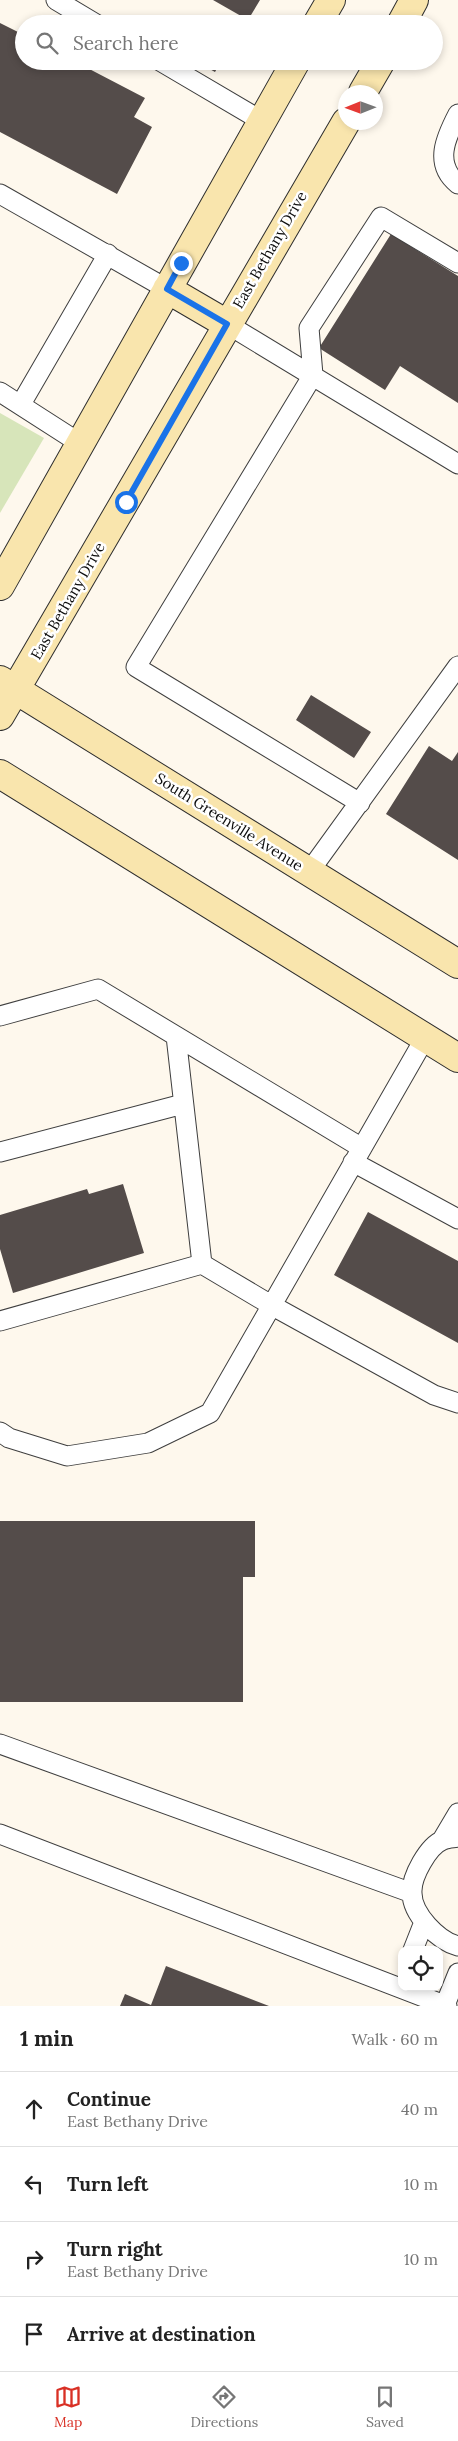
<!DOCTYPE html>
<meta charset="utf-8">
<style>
:root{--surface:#fff;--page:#f6f6f6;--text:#222;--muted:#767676;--line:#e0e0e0;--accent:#d93025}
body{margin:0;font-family:Lora,serif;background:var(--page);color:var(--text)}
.controls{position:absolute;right:15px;bottom:15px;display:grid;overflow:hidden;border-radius:10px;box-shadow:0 2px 8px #0003}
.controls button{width:45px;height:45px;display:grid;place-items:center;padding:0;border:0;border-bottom:1px solid var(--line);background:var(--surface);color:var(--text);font:25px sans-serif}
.compass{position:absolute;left:338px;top:85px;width:45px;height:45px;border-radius:50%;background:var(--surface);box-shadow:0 2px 8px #0003;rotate:269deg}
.stop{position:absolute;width:15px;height:15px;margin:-11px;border:4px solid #1a73e8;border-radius:50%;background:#fff}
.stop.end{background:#1a73e8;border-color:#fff;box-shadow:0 1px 5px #0008}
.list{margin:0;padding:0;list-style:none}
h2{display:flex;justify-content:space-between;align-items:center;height:65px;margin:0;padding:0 20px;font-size:21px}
h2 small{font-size:16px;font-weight:400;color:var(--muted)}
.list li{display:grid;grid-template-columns:32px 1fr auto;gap:15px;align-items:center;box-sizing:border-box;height:75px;padding:0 20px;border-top:1px solid var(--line)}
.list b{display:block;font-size:19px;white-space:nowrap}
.list p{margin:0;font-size:16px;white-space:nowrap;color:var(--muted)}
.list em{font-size:16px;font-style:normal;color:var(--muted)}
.icon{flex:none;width:28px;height:28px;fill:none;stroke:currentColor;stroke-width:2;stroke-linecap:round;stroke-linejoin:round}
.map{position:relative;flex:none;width:458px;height:2006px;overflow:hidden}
.search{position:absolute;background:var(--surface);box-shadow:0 2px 8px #0003;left:15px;right:15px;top:15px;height:55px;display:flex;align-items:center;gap:12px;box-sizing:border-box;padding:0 18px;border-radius:28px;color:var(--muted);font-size:19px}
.sheet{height:365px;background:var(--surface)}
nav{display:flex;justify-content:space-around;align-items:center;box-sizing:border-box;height:70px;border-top:1px solid var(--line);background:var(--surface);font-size:14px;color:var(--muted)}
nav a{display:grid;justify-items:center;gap:2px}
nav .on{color:var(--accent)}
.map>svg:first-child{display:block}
</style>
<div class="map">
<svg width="458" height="2006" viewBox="0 0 458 2006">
<rect width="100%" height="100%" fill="#fef8ed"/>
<!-- green -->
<path fill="#d7e5ba" d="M0,413l44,25 -44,75z"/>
<!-- building -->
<path fill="#544c4a" d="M213,0h47l-12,20z
M0,23l24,12v26h50l71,37 -11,19 18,10 -35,67 -117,-62z
M195,61h26l-6,11z
M391,234l67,42v127l-58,-37 -15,24 -66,-42z
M311,695l60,37 -17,26 -58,-38z
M429,746l23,15 6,-9v108l-72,-46z
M123,1184l21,69 -131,40 -13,-44v-34l87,-26 2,5z
M368,1212l90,49v82l-124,-68z
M0,1521h255v56h-12v125h-243z
M166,1966l103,40h-149l5,-12 26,11z"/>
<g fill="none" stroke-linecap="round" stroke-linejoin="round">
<!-- lane casing -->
<g stroke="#3f3f3f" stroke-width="21">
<path id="lane" d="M56,0l40,24
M160,61l102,60
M458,114c-12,23 -25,50 0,70
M0,194l167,95
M227,324l231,140
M0,392l81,52
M21,404l87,-150
M360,803l-224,-136 177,-292 -4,-47 72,-111 77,46
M309,872l149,-206
M0,1016l98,-27 264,159
M176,1036l26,228
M0,1152l183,-48
M353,1162l105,57
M0,1321l202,-57 69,41 163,90 24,8
M0,1432l9,6 58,18 81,-13 62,-30 215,-375
M0,1744l412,149
M0,1834l447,172
M458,1837c-5,1 -11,1 -15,3 -15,6 -32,37 -31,53 0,21 26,48 46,53
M442,1840l16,-27
M413,1950l11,-28
M445,2005l13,-32"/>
</g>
<!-- secondary casing -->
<g stroke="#2e2e2e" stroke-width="30">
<path id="secondary" d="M317,24l14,-24
M401,24l13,-24
M363,92l18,-31
M167,289l60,35
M0,586l296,-525
M0,680l458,284
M0,716l346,-594
M0,774l458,284"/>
</g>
<!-- lane -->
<use href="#lane" stroke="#fff" stroke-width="19"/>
<!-- secondary -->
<use href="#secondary" stroke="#f9e5ad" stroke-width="28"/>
</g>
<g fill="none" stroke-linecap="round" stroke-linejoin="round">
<!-- route -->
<path stroke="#1a73e8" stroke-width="6" d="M126,502l101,-178 -60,-35 14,-26"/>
</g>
<g text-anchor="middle" stroke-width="5" stroke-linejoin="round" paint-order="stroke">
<!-- street labels -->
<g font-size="15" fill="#0c0c0c" stroke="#fff">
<text transform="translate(270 250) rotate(-60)" y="5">East Bethany Drive</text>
<text transform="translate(68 601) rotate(-60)" y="5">East Bethany Drive</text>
<text transform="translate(229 822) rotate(32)" y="5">South Greenville Avenue</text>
</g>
</g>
</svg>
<div class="controls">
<button><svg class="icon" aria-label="locate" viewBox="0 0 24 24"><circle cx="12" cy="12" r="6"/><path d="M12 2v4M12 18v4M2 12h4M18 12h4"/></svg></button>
</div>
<svg class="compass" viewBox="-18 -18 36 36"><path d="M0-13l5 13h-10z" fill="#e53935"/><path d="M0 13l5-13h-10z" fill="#767676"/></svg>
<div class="stop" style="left:126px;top:502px"></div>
<div class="stop end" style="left:181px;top:263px"></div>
<div class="search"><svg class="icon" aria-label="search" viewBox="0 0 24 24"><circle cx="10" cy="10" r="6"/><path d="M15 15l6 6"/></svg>Search here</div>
</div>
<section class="sheet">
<h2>1 min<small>Walk · 60 m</small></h2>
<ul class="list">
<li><svg class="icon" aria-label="ahead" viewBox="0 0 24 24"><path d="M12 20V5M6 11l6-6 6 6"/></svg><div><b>Continue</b><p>East Bethany Drive</p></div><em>40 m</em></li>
<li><svg class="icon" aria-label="left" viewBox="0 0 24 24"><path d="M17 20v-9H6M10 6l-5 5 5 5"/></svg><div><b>Turn left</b></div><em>10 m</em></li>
<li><svg class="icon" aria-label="right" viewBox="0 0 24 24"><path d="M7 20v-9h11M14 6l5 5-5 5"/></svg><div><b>Turn right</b><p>East Bethany Drive</p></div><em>10 m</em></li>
<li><svg class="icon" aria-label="arrive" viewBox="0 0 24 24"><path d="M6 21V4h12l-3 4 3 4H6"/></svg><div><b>Arrive at destination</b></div></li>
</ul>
</section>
<nav>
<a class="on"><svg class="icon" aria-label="map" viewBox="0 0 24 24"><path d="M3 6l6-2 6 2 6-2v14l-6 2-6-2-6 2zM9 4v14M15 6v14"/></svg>Map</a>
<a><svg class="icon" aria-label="directions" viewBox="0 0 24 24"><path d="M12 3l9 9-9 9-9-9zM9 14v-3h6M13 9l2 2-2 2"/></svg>Directions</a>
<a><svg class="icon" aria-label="saved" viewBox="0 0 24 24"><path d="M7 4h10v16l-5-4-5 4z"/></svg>Saved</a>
</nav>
